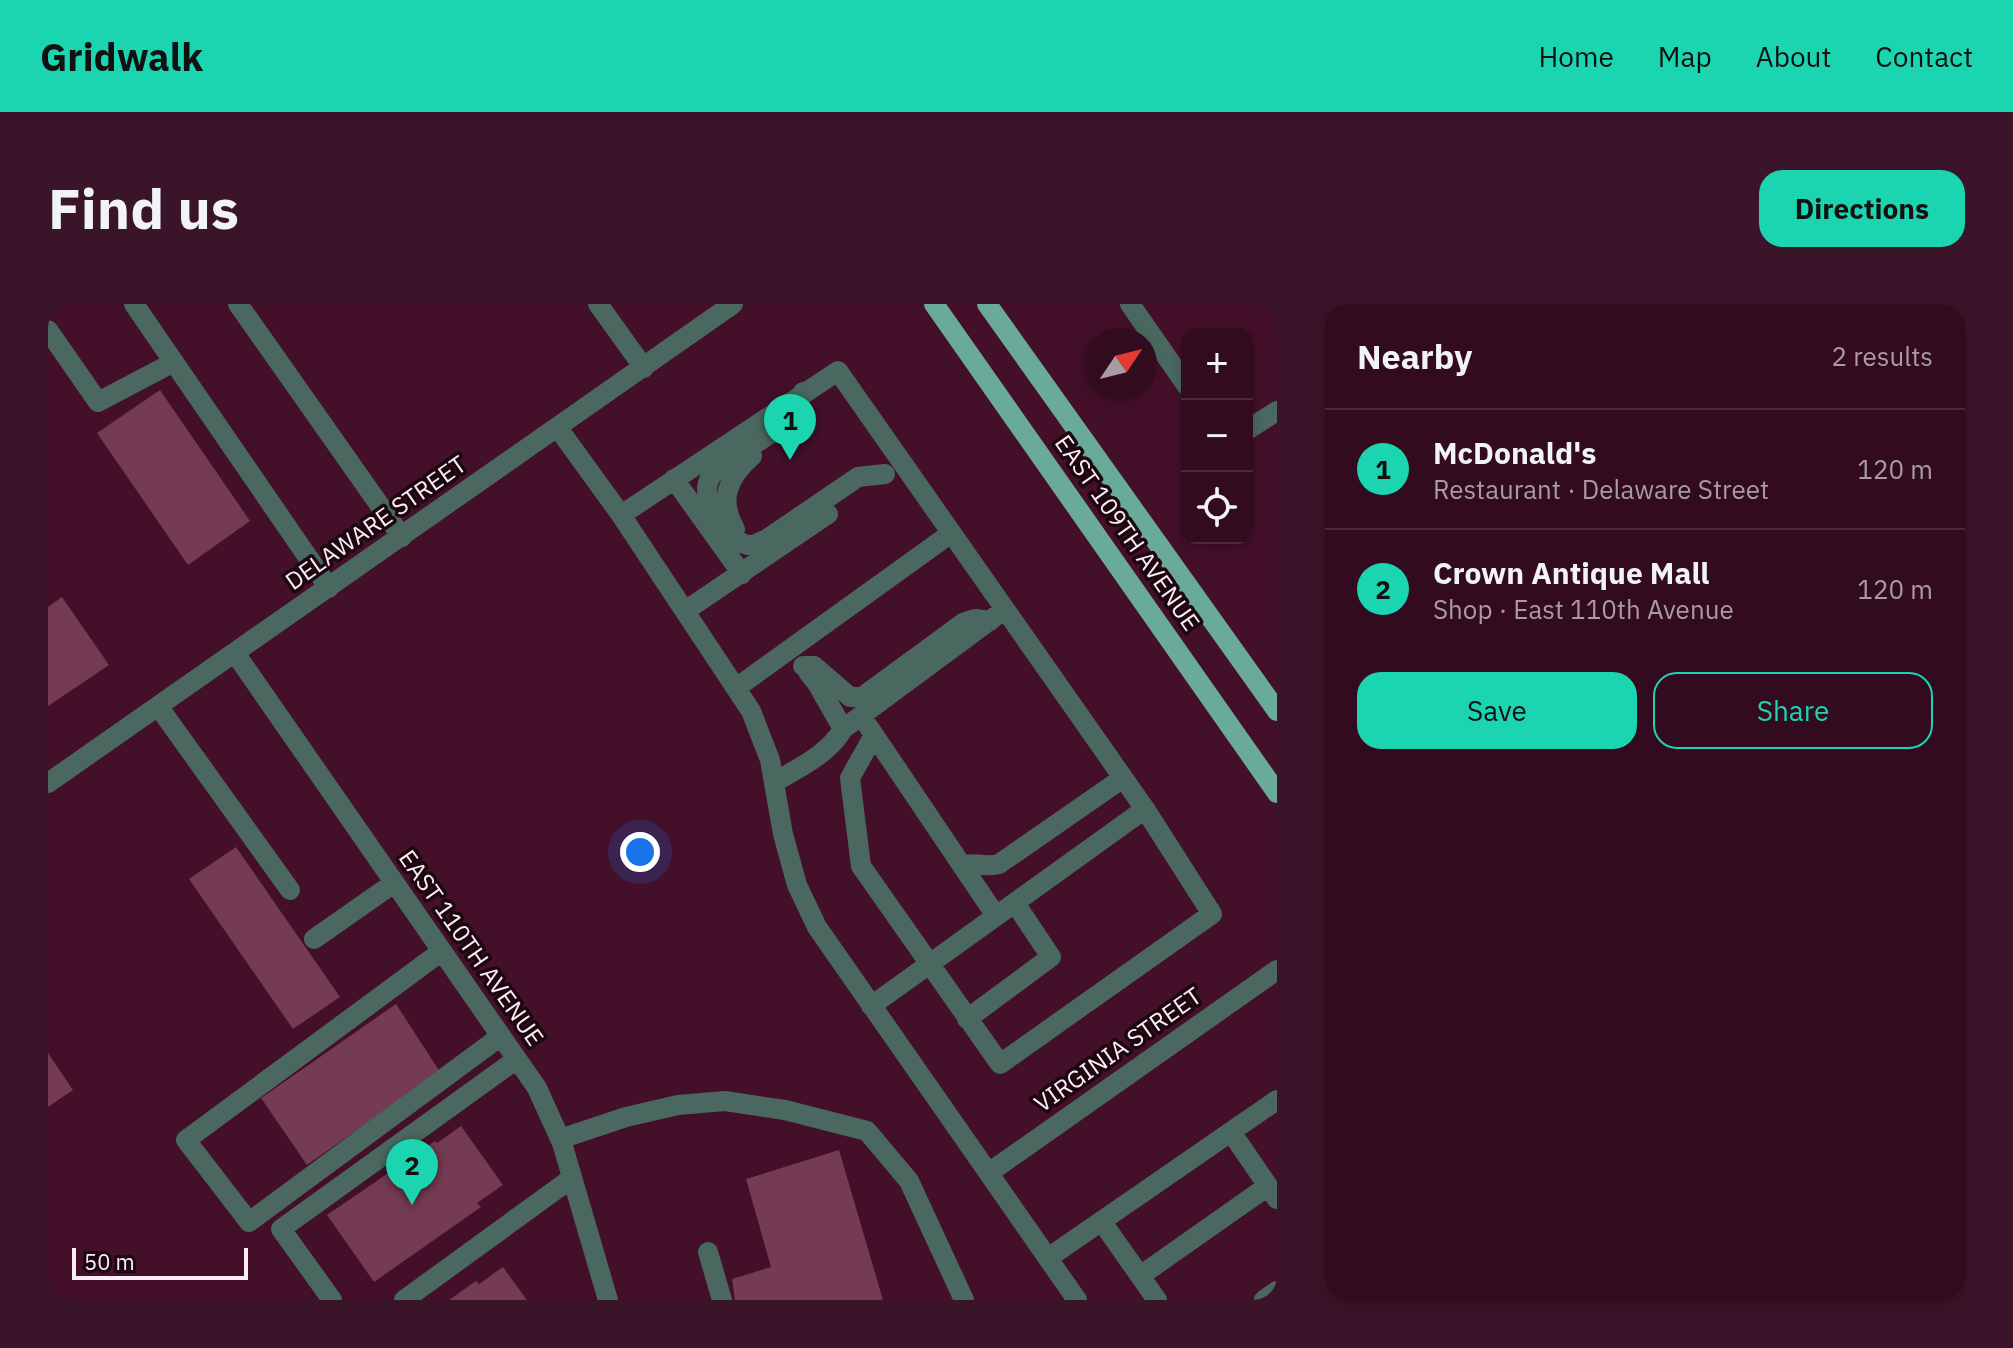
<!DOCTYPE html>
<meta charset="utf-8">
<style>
:root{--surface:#320b1f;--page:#3a1428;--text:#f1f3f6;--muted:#a89ba4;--line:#4d2b3d;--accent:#1bd5b1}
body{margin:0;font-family:"IBM Plex Sans",sans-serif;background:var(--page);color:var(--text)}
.controls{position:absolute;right:24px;top:24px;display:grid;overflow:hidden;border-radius:16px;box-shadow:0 4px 12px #0003}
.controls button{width:72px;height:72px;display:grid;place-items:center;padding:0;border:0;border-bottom:2px solid var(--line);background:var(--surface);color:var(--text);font:40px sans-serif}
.compass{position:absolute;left:1037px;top:24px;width:72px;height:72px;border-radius:50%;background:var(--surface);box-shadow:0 4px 12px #0003;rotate:55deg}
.scale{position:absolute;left:24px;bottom:20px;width:176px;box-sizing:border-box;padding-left:8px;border:4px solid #fdeef3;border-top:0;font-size:22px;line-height:28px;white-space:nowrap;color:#fdeef3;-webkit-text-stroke:6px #1d0710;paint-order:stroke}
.you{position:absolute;left:592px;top:548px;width:28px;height:28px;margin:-20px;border:6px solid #fff;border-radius:50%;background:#1a73e8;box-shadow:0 0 0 12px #1a73e833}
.badge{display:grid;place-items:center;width:52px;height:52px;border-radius:50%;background:var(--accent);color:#111;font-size:26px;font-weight:700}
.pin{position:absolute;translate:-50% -66px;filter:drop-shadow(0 2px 4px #0008)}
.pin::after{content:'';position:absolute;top:42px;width:28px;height:24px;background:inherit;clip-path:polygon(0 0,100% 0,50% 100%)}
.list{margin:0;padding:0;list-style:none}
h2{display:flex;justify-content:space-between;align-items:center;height:104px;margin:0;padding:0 32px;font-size:34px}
h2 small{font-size:26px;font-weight:400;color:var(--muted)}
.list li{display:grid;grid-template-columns:52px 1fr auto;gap:24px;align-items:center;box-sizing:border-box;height:120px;padding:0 32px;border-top:2px solid var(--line)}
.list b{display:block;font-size:30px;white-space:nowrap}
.list p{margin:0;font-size:26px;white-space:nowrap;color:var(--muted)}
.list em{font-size:26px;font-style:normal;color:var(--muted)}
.actions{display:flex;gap:16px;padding:24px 32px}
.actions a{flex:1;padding:18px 0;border:2px solid var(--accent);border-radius:24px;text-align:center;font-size:28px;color:var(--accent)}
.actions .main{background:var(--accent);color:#111}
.icon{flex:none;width:44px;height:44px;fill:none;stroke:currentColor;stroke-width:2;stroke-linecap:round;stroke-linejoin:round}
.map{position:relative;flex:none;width:1229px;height:996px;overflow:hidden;border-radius:24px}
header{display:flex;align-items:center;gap:48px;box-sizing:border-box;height:112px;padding:0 40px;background:var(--accent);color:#111}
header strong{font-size:38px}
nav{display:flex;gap:44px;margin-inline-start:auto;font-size:28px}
.intro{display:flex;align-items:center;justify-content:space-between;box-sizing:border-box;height:192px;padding:0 48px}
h1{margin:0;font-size:56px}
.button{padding:20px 36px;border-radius:24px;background:var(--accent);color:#111;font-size:28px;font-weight:700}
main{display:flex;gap:48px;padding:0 48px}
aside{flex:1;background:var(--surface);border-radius:24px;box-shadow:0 4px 12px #0003}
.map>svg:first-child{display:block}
</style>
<header>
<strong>Gridwalk</strong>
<nav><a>Home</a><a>Map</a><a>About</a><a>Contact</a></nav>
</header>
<div class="intro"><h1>Find us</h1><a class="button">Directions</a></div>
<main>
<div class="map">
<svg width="1229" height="996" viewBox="0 0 1229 996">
<rect width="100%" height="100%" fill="#430f29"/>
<!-- building -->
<path fill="#743b53" d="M112,86l90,131 -62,44 -91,-132z
M14,293l47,68 -61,41v-99z
M188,543l104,150 -47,32 -104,-150z
M348,700l44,68 -133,93 -46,-67z
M0,749l25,37 -25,17z
M413,822l42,59 -26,18 4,4 -107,75 -47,-67 108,-74 2,2z
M791,846l44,150h-148l-3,-21 39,-12 -25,-88z
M455,963l24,33h-78l27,-19 3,3z"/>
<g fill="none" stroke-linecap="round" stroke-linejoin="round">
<!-- minor -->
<path stroke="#4a6860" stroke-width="20" d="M86,0l195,284
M190,0l164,233
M550,0l46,64
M1082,0l57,82
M0,26l50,72 76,-40
M755,88l-13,29 -71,46c-7,7 -12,13 -12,23 0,16 25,53 41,55 7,1 13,-4 19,-6l91,-62 27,-3
M510,124l63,87 130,196 19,49 13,74 14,51 20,42 260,373
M1199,126l30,-19
M626,175l68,95
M573,211l217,-144 307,438 -274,197
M687,225c-17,-29 -7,-52 17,-73
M637,307l143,-97
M187,349l302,435 25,55 46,157
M755,362h11l36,31h12l101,-74 12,-4 15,2
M760,368l10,13 25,44
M688,384l214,-154
M110,402l132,184
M820,422l128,190
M826,431l-24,43 11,88 139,198 212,-150 -67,-105
M727,478c23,-14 54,-28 68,-53l161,-119
M0,479l685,-479
M914,562c13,-5 23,2 37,-2l124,-86
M266,635l80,-56
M394,647l-256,189 63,82 252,-186
M919,715l84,-62 -36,-54
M1183,828l46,67
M512,835l66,-22 52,-12 47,-4 60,9 82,21 42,50 55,119
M942,868l287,-202
M1054,918l55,78
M660,948l14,48
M1000,954l229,-158
M1092,972l128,-90
M284,996l-51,-71 236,-170
M356,996l168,-122
M1216,996l13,-9"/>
<!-- major -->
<path stroke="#6aaa99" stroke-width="20" d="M886,0l343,489
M939,0l290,407"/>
</g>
<g text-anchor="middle" stroke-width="7" stroke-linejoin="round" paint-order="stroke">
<!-- street labels -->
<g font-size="24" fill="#fdeef3" stroke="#1d0710">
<text transform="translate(328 219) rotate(-35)" y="8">DELAWARE STREET</text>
<text transform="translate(1079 229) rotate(55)" y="8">EAST 109TH AVENUE</text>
<text transform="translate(423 644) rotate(55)" y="8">EAST 110TH AVENUE</text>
<text transform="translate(1070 746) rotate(-35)" y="8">VIRGINIA STREET</text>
</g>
</g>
</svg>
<div class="controls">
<button>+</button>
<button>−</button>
<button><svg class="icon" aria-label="locate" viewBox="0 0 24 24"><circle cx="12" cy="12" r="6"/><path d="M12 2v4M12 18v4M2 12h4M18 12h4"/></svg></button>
</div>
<svg class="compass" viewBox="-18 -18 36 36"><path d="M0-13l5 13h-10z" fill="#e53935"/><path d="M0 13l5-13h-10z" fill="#a89ba4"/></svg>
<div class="scale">50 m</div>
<div class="you"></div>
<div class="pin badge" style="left:742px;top:156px">1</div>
<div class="pin badge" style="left:364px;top:901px">2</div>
</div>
<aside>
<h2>Nearby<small>2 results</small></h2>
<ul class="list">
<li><span class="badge">1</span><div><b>McDonald's</b><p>Restaurant · Delaware Street</p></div><em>120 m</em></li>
<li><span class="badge">2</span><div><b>Crown Antique Mall</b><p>Shop · East 110th Avenue</p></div><em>120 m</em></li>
</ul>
<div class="actions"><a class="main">Save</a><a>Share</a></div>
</aside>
</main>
